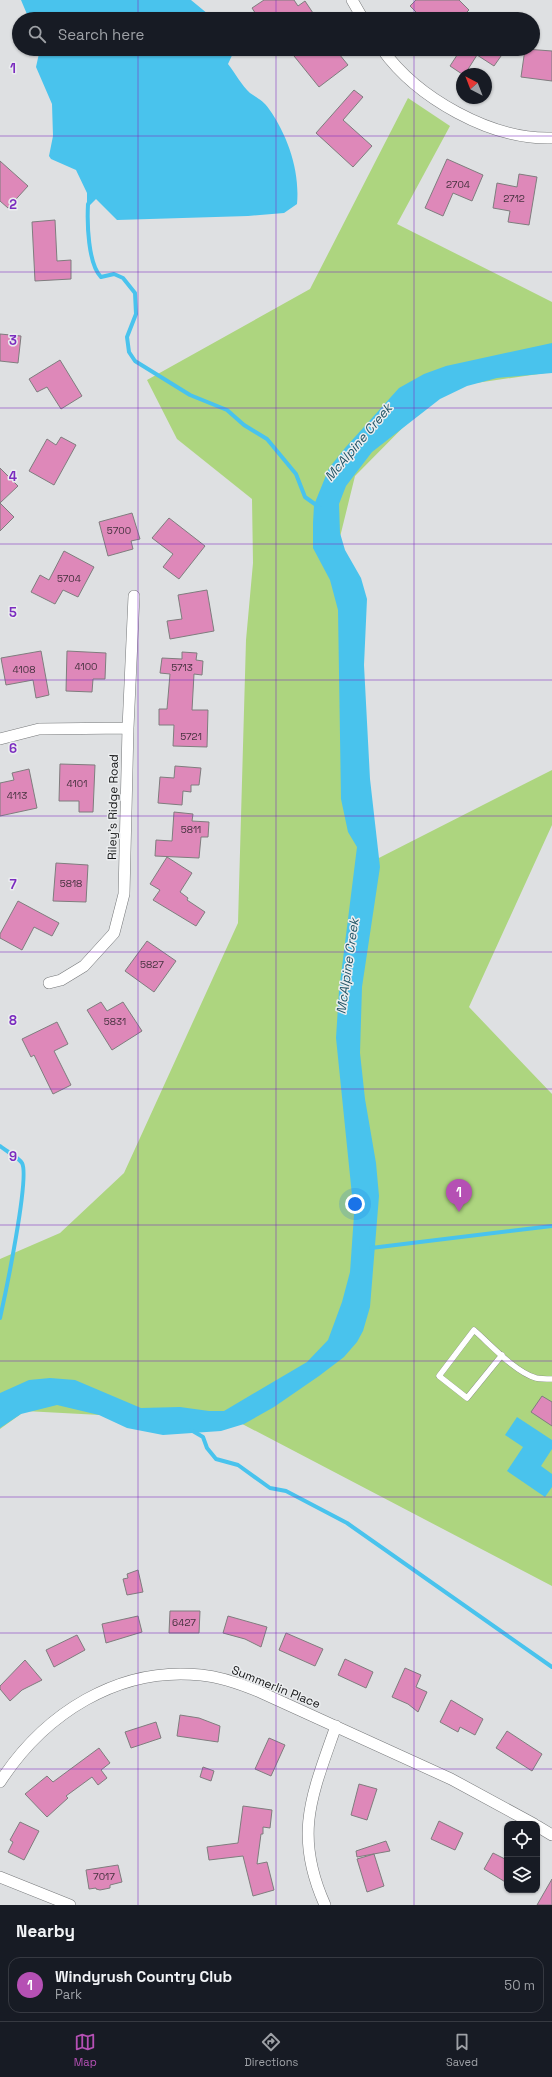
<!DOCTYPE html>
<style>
:root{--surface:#171b24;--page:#242831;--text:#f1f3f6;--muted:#9ea1a6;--line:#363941;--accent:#b550b4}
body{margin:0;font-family:"Space Grotesk",sans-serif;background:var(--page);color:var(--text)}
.controls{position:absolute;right:12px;bottom:12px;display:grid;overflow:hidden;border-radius:8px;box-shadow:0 1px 3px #0004}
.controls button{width:36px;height:36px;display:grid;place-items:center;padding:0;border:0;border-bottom:1px solid var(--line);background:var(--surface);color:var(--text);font:20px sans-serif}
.compass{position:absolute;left:456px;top:68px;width:36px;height:36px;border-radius:50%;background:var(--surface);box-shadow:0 1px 3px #0004;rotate:318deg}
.you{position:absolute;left:355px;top:1204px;width:14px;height:14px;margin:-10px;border:3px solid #fff;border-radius:50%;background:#1a73e8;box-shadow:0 0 0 6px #1a73e833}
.badge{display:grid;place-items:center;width:26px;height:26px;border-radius:50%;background:var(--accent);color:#fff;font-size:13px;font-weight:700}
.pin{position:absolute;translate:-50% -33px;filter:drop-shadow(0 1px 2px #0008)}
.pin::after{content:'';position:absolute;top:21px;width:14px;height:12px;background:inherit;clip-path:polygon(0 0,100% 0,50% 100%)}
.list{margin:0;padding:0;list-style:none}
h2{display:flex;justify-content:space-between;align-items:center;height:52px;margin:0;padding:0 16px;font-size:17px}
h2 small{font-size:13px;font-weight:400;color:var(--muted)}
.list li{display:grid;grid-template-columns:26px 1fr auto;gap:12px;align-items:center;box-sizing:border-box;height:56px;margin:0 8px 8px;padding:0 8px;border:1px solid var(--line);border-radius:12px}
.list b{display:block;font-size:15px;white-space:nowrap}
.list p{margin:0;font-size:13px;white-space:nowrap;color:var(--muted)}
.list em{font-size:13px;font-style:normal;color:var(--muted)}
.icon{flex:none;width:22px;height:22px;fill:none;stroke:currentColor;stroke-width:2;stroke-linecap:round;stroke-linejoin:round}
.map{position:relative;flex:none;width:552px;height:1905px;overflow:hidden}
.search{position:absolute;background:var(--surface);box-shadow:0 1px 3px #0004;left:12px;right:12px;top:12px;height:44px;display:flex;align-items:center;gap:10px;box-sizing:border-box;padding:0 14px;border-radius:22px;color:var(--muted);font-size:15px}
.sheet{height:116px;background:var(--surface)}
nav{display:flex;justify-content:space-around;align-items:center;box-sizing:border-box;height:56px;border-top:1px solid var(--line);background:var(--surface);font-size:11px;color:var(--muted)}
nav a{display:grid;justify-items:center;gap:2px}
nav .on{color:var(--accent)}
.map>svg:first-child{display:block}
</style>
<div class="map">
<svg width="552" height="1905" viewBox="0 0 552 1905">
<rect width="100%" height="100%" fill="#dee0e2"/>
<!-- green -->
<path fill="#add57f" d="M408,98l42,28 -53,98 155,78v70l-110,16 -87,88 -15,61 31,325 181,-92v55l-83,182 83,87v492l-325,-170 -33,4 -169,-9 -25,18v-170l60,-26 64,-60 114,-250 8,-283 7,-77 -1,-64 -75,-60 -30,-59 163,-91z"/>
<!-- water -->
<path fill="#49c3ed" d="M21,0h170l23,19h-185z
M40,49h195l-7,15c7,9 14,22 22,29 7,5 14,8 19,16 19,27 31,62 28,95l-13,9 -36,3 -131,4 -21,-21 -9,9v-15l-11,-23 -25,-11 -2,-3 4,-20 -1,-32 -16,-37z
M552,343v30l-55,5 -30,8 -27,13 -68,53 -26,34 -7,18 1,29 5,17 16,28 6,21 -3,66 6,114 10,88 -18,120 -2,66 5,46 11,64 3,33 -9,111 -7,24 -6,11 -13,15 -25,19 -45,31 -30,17 -23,7 -58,4 -36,-7 -28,-13 -42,-10 -36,9 -21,14v-35l29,-13 21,-2 25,2 66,28 39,-1 29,4h15l83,-49 21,-22 14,-38 8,-30 4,-57 -18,-177 3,-47 18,-144 -9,-15 -7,-33 -3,-189 -8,-30 -17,-32v-25l1,-18 15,-37 16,-20 54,-60 25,-14 22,-8z
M517,1417l35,23v9l-11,17 11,8v13l-7,10 -38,-26 16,-24 -18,-12z"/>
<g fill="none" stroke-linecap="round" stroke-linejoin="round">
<!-- stream -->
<path stroke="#49c3ed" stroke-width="4" d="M88,204c-1,19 0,60 13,73l13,-3 9,4 12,15 1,21 -9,23 2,15 6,9 55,34 37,15 17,15 23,14 29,35 9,23 14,10
M0,1146c6,5 18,11 22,17 8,14 -17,133 -22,155
M371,1248l181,-22
M191,1430l12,7 4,11 9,11 22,6 32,23 16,3 61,32 205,144"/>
</g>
<!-- building -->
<path fill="#de88b9" stroke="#7f7d7e" d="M264,0h30l4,6 7,-5 12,18h-58l-7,-11z
M416,0h43l10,10 -9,9h-37l-13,-13z
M303,49h32l13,16 -29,22 -25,-31z
M461,49h45l-12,17 -17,-11 -12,19h-3l-12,-8z
M525,49l27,2v30l-31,-4z
M354,90l9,7 -20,23 29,26 -19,21 -37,-34z
M447,159l36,16 -11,26 -19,-8 -10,23 -18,-8z
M0,161l28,25 -20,22 -8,-7z
M519,174l18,3 -8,48 -21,-3 2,-11 -17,-3 4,-25 20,4z
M55,220l2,41 14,-1v19l-36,2 -3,-59z
M0,334l21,2 -3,27 -18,-2z
M60,360l22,36 -21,13 -14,-22 -10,5 -8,-13z
M61,437l15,8 -22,40 -25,-14 18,-32 9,6z
M0,468l18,18 -18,17 14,14 -14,14z
M132,513l8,26 -9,2 2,8 -25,7 -9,-34z
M169,518l36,28 -26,33 -16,-12 10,-13 -21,-16z
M64,551l30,16 -16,30 -15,-7 -8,14 -24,-12 9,-17 9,5z
M207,590l7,41 -44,8 -3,-18 15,-2 -4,-24z
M41,651l8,44 -13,3 -3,-18 -27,5 -5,-27z
M67,651l39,2 -1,26h-12l-1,13 -26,-1z
M182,652l15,1 -1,7 7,1 -1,14 -8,-1 -2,36h16l-1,37 -34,-1 1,-21h-15v-16h8l3,-35 -10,-1 2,-15 20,1z
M60,764l35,1 -2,47h-14v-11h-20z
M175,766l26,2 -2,17h-8v7l-8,-1 -1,14 -24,-2 2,-26 14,1z
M29,769l8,39 -37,8v-33l14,-3 -2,-7z
M174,812l19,2 -1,7 17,1 -1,15h-7l-2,21 -44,-2 1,-16 16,1z
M167,857l25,16 -12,19 8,6 -1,2 18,12 -9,14 -43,-26 7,-10 -10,-6z
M56,863l32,2 -2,37 -33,-1z
M18,901l41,22 -7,13 -18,-9 -12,23 -22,-12v-4z
M147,941l29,20 -22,31 -29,-21z
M101,1002l6,9 16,-9 19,29 -30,19 -25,-40z
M57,1022l11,22 -14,7 17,34 -18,9 -19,-39 -3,2 -9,-18z
M542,1396l10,6v24l-21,-14z
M138,1570l5,22 -16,3 -4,-16 5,-1 -1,-4z
M170,1611h30l-1,22h-30z
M138,1616l4,16 -36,11 -4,-19z
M228,1616l39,11 -6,20 -16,-8 -22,-6z
M286,1633l37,16 -8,17 -36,-16z
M77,1635l8,15 -31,17 -8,-17z
M345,1659l28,13 -7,16 -28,-13z
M25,1660l17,20 -20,10 -12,11 -10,-12v-3z
M405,1668l16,7 -5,12 11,5 -9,20 -10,-8 -16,-7z
M451,1700l32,19 -8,16 -15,-8 -2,5 -18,-10z
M180,1715l19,3 21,8 -2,16 -41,-6z
M156,1722l5,16 -30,10 -6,-16z
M507,1731l35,23 -10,17 -36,-23z
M269,1738l16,7 -14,31 -16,-7z
M99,1748l11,15 -9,7 6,8 -9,7 -6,-8 -26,19 2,2 -21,19 -22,-23 22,-18 6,6z
M203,1767l11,4 -3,10 -11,-4z
M359,1784l18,5 -10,31 -16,-5z
M243,1806l29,4 -2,18 -7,-1v7h-2l-4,30 10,-2 7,28 -21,6 -10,-40 -34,4 -2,-13 31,-4z
M439,1821l24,12 -8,17 -24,-11z
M20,1822l19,9 -15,29 -16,-8 5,-10 -3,-2z
M386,1841l4,10 -33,6 -1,-6z
M493,1853l14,7v23l-23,-14z
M374,1854l10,32 -17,6 -10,-33z
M118,1865l4,17 -12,3v3l-10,2 -4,-1v-1l-7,1 -3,-19z
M552,1879v26h-15z"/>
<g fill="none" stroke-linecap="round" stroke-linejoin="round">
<!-- service casing -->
<g stroke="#76787a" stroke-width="6">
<path id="service" d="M502,1355l-35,43 -28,-22 35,-46c16,14 41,42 62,48 5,1 11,1 16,1"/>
</g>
<!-- minor casing -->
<g stroke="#76787a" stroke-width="12">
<path id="minor" d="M352,0l11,19
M382,49c35,49 109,91 170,89
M0,739l39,-10 89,-1
M49,983l12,-3 23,-14 30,-33 10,-39 4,-166 6,-132
M0,1782c44,-68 118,-116 201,-107 21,2 40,9 59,17l191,87 83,45
M537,1826l15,9
M0,1877l70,28
M325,1905c-32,-71 -13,-110 11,-179"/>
</g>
<!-- service -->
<use href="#service" stroke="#fff" stroke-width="5.5"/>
<!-- minor -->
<use href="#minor" stroke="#fff" stroke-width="11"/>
</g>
<!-- grid -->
<path fill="none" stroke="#7b2cbf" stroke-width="1" stroke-opacity="0.55" d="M138,0v19M276,0v19M414,0v19M138,49v1856M276,49v1856M414,49v1856M0,136h552M0,272h552M0,408h552M0,544h552M0,680h552M0,816h552M0,952h552M0,1089h552M0,1225h552M0,1361h552M0,1497h552M0,1633h552M0,1769h552"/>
<g text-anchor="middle" stroke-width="3" stroke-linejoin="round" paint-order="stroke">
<!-- number labels -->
<g font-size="10" fill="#46323f">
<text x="458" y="188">2704</text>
<text x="514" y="202">2712</text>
<text x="119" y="534">5700</text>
<text x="69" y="582">5704</text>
<text x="86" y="670">4100</text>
<text x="182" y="671">5713</text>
<text x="24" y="673">4108</text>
<text x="191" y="740">5721</text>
<text x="77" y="787">4101</text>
<text x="17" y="799">4113</text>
<text x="191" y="833">5811</text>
<text x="71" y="887">5818</text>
<text x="152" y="968">5827</text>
<text x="115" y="1025">5831</text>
<text x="184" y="1626">6427</text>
<text x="104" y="1880">7017</text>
</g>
<!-- street labels -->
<g font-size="12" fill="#141516" stroke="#ebedef">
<text transform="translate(113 807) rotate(-89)" y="4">Riley's Ridge Road</text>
<text transform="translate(276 1687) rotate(22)" y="4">Summerlin Place</text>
</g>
<!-- water labels -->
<g font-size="13" font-style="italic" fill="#235567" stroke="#ebedef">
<text transform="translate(358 442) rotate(-50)" y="5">McAlpine Creek</text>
<text transform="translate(347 966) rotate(-82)" y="5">McAlpine Creek</text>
</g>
</g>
<g font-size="13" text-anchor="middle" font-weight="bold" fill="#7b2cbf" stroke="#ebedef" stroke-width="3" stroke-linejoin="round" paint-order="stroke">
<text x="13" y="73">1</text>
<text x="13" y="209">2</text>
<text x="13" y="345">3</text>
<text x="13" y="481">4</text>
<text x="13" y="617">5</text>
<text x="13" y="753">6</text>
<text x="13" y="889">7</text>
<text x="13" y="1025">8</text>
<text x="13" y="1161">9</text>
</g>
</svg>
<div class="controls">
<button><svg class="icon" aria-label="locate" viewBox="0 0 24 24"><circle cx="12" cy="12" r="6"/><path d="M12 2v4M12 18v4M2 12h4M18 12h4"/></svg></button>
<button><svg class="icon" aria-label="layers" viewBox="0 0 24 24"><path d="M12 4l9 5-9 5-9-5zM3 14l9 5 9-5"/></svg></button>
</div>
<svg class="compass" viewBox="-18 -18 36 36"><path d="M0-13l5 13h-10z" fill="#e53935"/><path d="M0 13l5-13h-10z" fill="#9ea1a6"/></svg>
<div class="you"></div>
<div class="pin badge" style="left:459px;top:1212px">1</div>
<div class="search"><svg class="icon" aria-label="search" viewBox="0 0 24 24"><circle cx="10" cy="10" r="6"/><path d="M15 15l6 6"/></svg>Search here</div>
</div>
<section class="sheet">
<h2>Nearby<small></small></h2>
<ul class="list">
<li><span class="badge">1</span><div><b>Windyrush Country Club</b><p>Park</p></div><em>50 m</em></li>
</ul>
</section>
<nav>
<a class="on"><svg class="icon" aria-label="map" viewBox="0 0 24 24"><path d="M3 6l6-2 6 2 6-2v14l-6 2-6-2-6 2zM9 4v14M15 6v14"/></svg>Map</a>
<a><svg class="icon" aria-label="directions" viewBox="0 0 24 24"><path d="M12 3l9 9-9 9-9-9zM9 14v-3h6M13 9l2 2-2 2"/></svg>Directions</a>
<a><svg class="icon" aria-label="saved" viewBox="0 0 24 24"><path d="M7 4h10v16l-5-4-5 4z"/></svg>Saved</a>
</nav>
